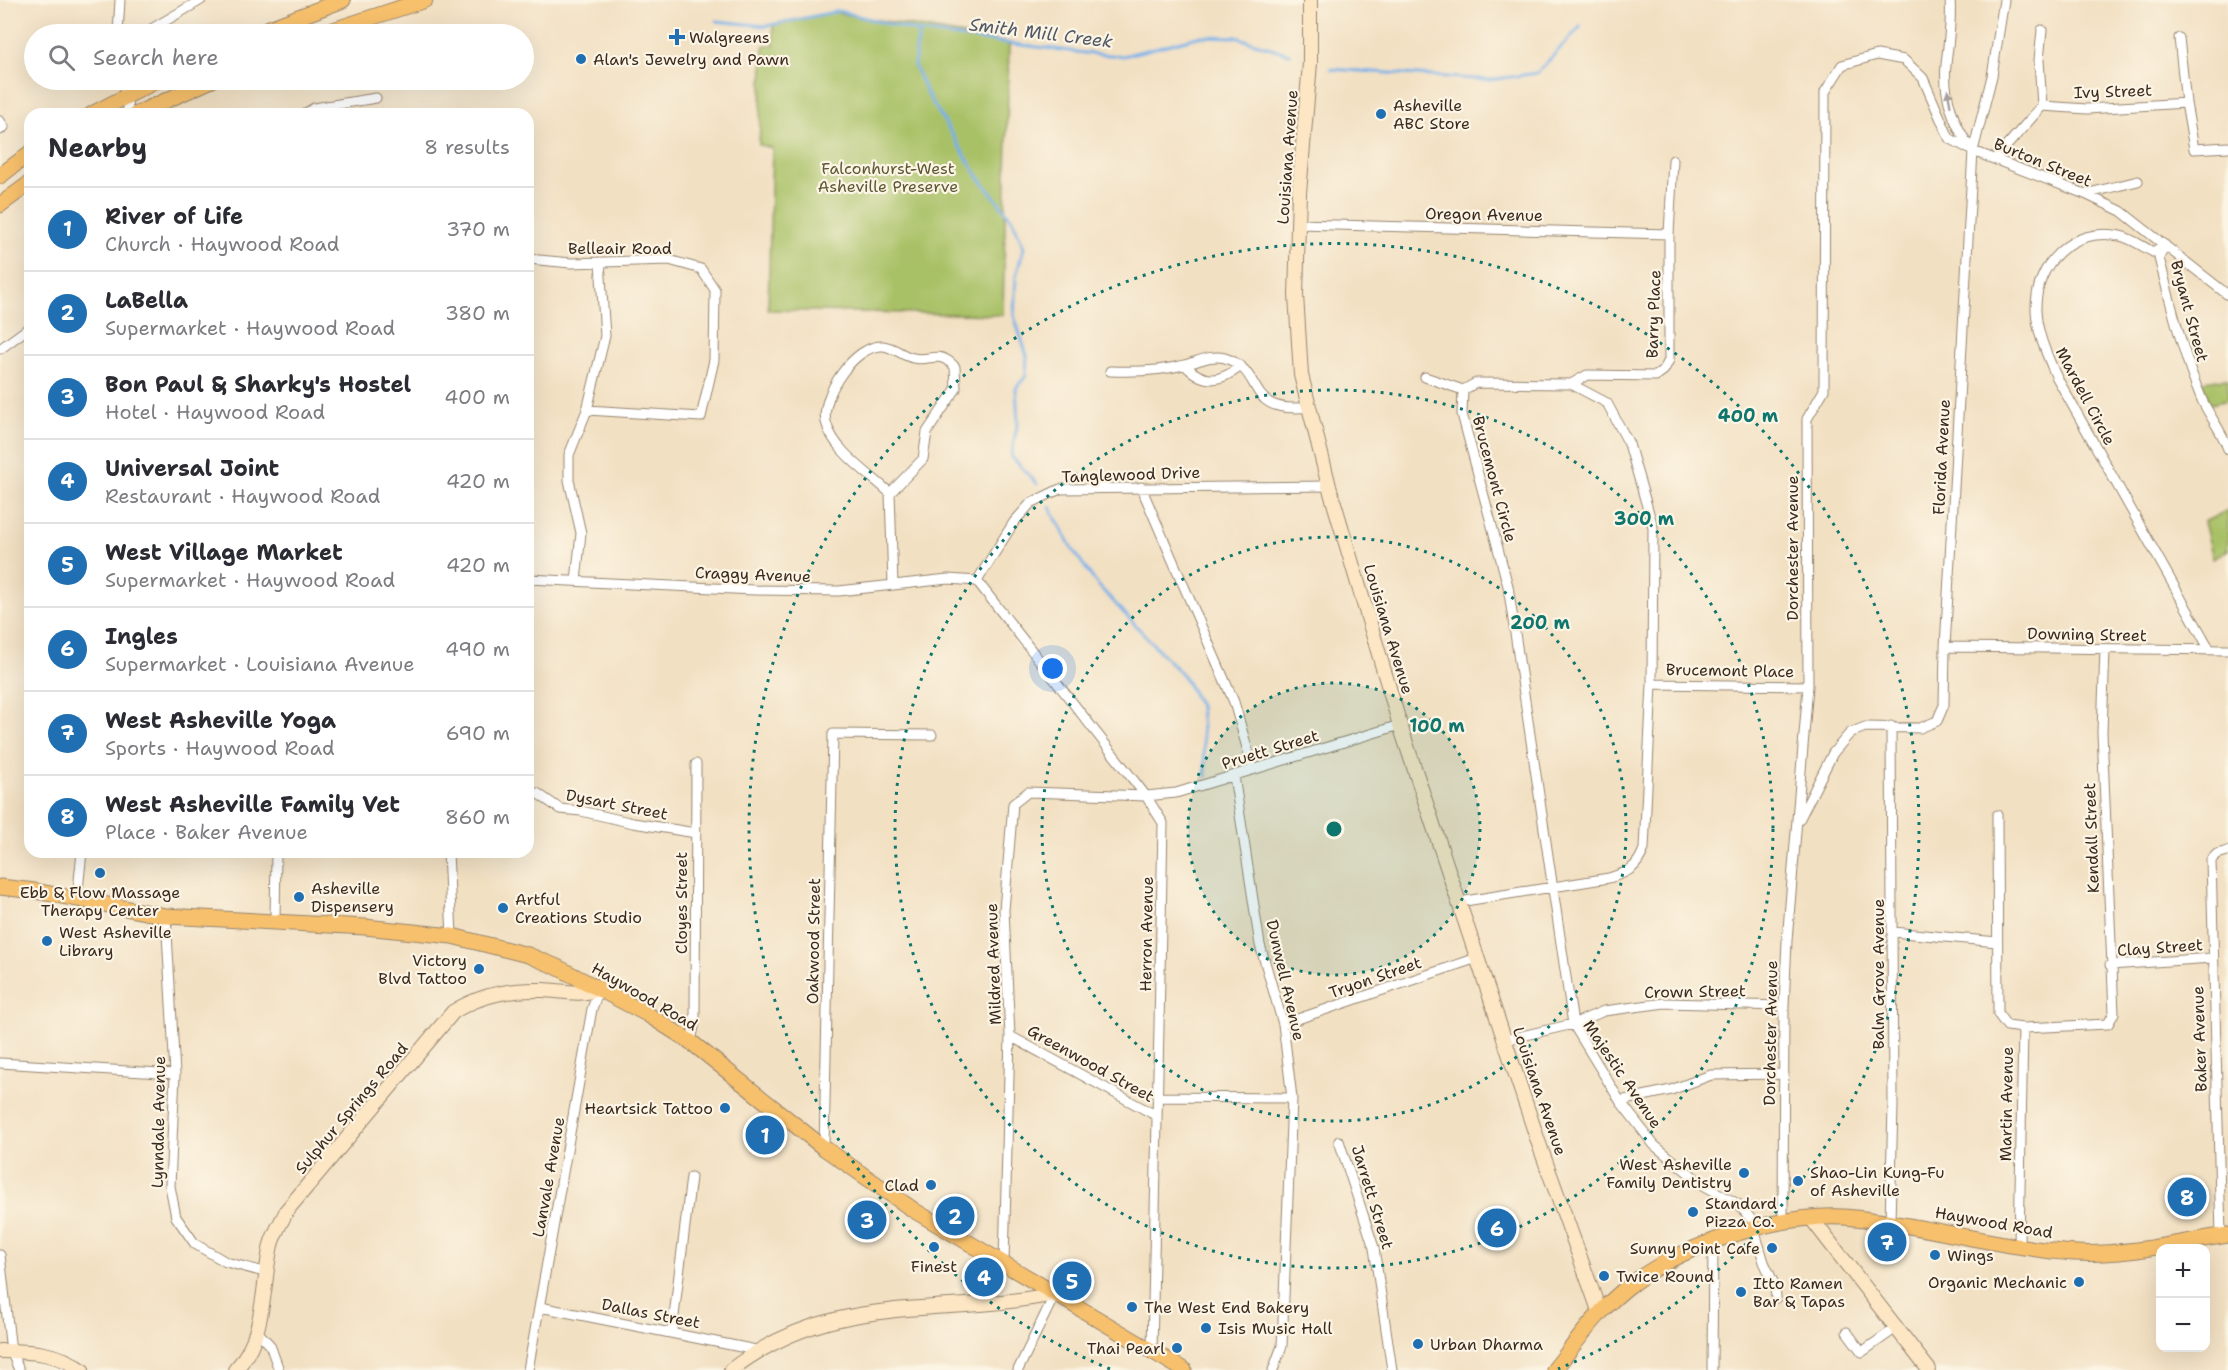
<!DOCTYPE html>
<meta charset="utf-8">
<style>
:root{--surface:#fff;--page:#f2f2f3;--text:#2b2b33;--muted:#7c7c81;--line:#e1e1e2;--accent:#1f6fb2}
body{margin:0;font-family:"Shantell Sans",sans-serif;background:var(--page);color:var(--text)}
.controls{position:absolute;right:18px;bottom:18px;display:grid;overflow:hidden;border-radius:12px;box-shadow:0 6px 24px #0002}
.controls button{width:54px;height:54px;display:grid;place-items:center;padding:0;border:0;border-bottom:2px solid var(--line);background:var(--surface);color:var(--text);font:30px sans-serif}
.you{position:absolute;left:1053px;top:669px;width:21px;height:21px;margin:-15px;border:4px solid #fff;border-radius:50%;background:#1a73e8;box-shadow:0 0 0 9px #1a73e833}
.badge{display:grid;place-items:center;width:39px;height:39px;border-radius:50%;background:var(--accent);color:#fff;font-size:20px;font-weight:700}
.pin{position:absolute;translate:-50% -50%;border:3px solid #fff;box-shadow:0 2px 6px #0006}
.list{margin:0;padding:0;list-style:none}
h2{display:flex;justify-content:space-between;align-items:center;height:78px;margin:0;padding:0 24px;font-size:26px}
h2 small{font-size:20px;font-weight:400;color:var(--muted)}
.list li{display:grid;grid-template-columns:39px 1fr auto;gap:18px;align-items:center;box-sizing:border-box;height:84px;padding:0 24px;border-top:2px solid var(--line)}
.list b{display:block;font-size:22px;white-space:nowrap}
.list p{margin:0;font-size:20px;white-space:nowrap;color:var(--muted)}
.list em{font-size:20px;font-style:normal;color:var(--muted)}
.icon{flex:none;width:33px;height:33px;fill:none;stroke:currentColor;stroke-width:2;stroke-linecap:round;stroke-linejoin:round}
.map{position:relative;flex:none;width:2228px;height:1370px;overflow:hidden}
.search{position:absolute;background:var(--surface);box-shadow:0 6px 24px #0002;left:24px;top:24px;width:510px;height:66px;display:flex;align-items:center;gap:15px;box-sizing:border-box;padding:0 21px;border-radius:33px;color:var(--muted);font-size:22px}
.panel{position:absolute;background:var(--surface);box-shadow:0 6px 24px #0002;left:24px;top:108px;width:510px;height:750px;border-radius:18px}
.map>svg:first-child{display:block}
</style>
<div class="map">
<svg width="2228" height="1370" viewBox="0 0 2228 1370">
<rect width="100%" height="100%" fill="#fcf5e5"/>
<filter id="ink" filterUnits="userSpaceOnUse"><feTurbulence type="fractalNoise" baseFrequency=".0167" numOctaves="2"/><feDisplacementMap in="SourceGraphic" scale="12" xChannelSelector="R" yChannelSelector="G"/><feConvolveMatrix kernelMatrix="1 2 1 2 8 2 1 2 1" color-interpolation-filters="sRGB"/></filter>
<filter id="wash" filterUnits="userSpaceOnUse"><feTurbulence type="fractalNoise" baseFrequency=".008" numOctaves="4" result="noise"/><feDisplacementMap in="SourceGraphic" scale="24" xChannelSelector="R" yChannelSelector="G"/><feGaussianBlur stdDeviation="1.35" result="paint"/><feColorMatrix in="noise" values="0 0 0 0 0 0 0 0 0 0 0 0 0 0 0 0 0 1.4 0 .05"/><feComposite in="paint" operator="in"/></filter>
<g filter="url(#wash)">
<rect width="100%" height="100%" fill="#f2e0c2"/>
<!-- green -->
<path fill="#a9c166" stroke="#727642" stroke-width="1.5" d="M833,12l176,31 -6,272 -235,-5 4,-162 -13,-3 5,-100h10l-1,-21z
M2228,379v21l-18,4 -8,-23z
M2228,510v40l-15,8 -9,-36z"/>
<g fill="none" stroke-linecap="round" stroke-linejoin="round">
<!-- stream -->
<path stroke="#78b1e8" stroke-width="3" d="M717,21l49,5 73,-15 80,21 166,21 38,3 79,-20 34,1 54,17
M919,32l-5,33 12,27 51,83 35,44 12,28 -8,29 -2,40 13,40 -1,20 -10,12 2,33 -7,35 26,28
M1331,69l159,11 47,-7 44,-47
M1050,507l21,40 25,36 88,94 16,29 6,70"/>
</g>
</g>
<g filter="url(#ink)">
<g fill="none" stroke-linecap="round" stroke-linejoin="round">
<!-- street casing -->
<g stroke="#968570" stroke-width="11">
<path id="street" d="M1950,0c2,22 -2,43 -4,65 -3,30 8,60 25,84
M118,34l2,-34
M143,34l58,-34
M2179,38l7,65 8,46 34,-2
M123,80l6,34
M2042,106l45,3 99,-6
M304,114l10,-6 62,-10
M0,121l4,6 -4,3
M1995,159l47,-53 -3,-46 3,-30
M2085,194l53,-13
M1298,224l371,10
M2165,245l-12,7c-10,-5 -22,-14 -33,-16 -48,-10 -85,28 -84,74 1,24 11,45 20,66l154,274
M2165,245l-6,13c12,47 24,97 43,142 8,17 20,31 26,49
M528,259l43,4 98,-3 32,9 14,21 -1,70 -13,57 -114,-7
M0,349l30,-22
M1185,365c19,20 36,17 56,1
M1110,371c24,1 51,0 74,-6 13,-3 27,-11 41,-7 43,14 16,57 85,49
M1425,377l38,13
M1571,384l16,-9 69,1 8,-6 5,-10v-126l4,-74
M1463,390l-1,24 46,172 65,438 47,77 34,44 51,41 33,18 20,23
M1141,487l93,215 19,67
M890,493c-21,-20 -57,-42 -64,-71 -6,-26 29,-78 57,-76 11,1 20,10 30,12 18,4 25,-9 42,9l1,22 -29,43 -4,27 -33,34 3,92
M528,579l226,11 85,1 109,-12 29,2
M576,581l5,-48 -12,-53v-25l18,-45 18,-74 -5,-74
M977,581l169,215 17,27c-4,176 -6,352 -11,528
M977,581l37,-59 17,-19 29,-14 269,-3
M1945,647l283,3
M1652,684l156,2
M1234,776l26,169 23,79 9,74 -9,224 -1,24 -9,24
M537,793l23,16 21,2 52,12 63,10
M1997,815l1,199 9,12 16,2 85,-4 6,-11 -12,-281 3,-83
M1799,820l34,-67 17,-20 15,-6 55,1 17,-7 7,-16 1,-58 28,-496 19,-75 12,-76
M448,852l4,84
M77,899l5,-47
M1459,902l150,-24c20,-6 28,-10 35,-29l8,-165 1,-157 -24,-83 -22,-41 -36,-19 -95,-1 -13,7
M166,916l9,158 -5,112 6,31 19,27 31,18 42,11
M275,921l1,-69
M1893,932l104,10
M2110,965l102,-7
M1283,1024l194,-66
M1010,1036l147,80
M1505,1040l68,-16 31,-13 61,-8 119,3
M691,1042l4,-21 1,-257
M0,1063l175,11
M1157,1097l135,1
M1620,1101l51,-11 40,-15 73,-1
M1339,1141l35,107 18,122
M824,1148l9,-414 99,1
M1783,1221l1,-215 3,-65 21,-255 -1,-267 17,-29 1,-298 17,-27 35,-10 27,5 19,18 26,60 24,13 112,43 36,17 107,84
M1890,1223l3,-118 -2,-379
M1754,1229l10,33 11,24 1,12
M2221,1236l-10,-376 6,-6 11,-3
M2019,1245l4,-217
M0,1255l11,96 8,19
M1004,1262l6,-226 -6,-126 9,-106 15,-12 118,4 30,-3 224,-68
M540,1307l216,43
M256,1330l14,15 9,25
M672,1332l19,-155
M1847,1332l15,20 34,-24
M528,1370l64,-361 7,-20
M1018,1370l37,-76
M1712,1370l1,-127"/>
</g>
<!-- secondary casing -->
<g stroke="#968570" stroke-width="16">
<path id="secondary" d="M1310,0v63l-11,130 -3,102 5,80 28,111 71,239 139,419 61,169
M1811,1218l118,152
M0,1351c29,0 58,1 82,19
M235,1370c31,-32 27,-85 36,-125 3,-12 11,-24 16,-35l166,-198c27,-17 58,-23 90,-22 20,1 37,6 56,-1
M731,1370c103,-80 206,-52 324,-76"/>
</g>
<!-- primary casing -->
<g stroke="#968570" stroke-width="17">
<path id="primary" d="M254,34l89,-34
M321,34l104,-34
M92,114l66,-34
M136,114l76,-34
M0,176l30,-23
M0,205l30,-22
M0,887l35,4 131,25 199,11 87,9 76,19 29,12 90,47 44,28 133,106 91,63 269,159
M1554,1370c24,-30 47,-64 79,-87 52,-40 157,-73 222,-65 74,8 146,30 220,35 51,3 103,-11 153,-18"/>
</g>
<!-- street -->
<use href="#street" stroke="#fff" stroke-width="9"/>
<!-- secondary -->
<use href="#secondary" stroke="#fce6c4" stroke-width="14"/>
<!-- primary -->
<use href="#primary" stroke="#f7c06c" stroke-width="15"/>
</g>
<!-- one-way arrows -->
<defs><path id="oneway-solid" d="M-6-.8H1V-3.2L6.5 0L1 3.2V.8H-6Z" transform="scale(1.5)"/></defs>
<use fill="#a79f9a" href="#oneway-solid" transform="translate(1949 98) rotate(-100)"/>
</g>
<!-- distance rings -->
<circle cx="1334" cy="829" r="146" fill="#0f766e" fill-opacity=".12"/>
<g fill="none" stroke="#0f766e" stroke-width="3" stroke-dasharray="3 6">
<circle cx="1334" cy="829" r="146"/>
<circle cx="1334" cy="829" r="292"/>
<circle cx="1334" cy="829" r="439"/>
<path d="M1110 1369A585 585 0 1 1 1558 1369"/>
</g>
<!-- markers -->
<g fill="#1f6fb2" stroke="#fcf5e5" stroke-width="2">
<path d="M674 28h6v6h6v6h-6v6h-6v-6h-6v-6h6z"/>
<circle cx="581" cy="59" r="6"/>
<circle cx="1381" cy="114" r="6"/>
<circle cx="100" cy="873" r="6"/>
<circle cx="299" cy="897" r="6"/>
<circle cx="503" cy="908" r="6"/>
<circle cx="47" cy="941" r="6"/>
<circle cx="479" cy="969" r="6"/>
<circle cx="725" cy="1108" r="6"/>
<circle cx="1744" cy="1173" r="6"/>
<circle cx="1798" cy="1181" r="6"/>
<circle cx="931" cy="1185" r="6"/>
<circle cx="1693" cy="1212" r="6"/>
<circle cx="934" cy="1247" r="6"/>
<circle cx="1772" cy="1248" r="6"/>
<circle cx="1935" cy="1255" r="6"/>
<circle cx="1604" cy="1276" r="6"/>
<circle cx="2079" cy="1282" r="6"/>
<circle cx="1741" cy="1292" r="6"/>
<circle cx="1132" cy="1307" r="6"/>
<circle cx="1206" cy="1328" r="6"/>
<circle cx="1418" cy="1344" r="6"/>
<circle cx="1177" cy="1348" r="6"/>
</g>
<g text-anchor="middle" stroke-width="4.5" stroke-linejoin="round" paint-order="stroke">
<!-- poi labels -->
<g font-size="16" fill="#3b2a1e" stroke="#fcf5e5" text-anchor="start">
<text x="689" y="43">Walgreens</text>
<text x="593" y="65">Alan's Jewelry and Pawn</text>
<text x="1393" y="111">Asheville<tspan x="1393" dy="18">ABC Store</tspan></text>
<text x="311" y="894">Asheville<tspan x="311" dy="18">Dispensery</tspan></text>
<text x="100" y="898" text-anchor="middle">Ebb &amp; Flow Massage<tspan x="100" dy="18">Therapy Center</tspan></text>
<text x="515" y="905">Artful<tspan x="515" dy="18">Creations Studio</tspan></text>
<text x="59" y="938">West Asheville<tspan x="59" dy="18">Library</tspan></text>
<text x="467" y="966" text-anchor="end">Victory<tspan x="467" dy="18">Blvd Tattoo</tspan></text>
<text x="713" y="1114" text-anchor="end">Heartsick Tattoo</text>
<text x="1732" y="1170" text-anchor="end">West Asheville<tspan x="1732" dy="18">Family Dentistry</tspan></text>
<text x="1810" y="1178">Shao-Lin Kung-Fu<tspan x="1810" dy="18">of Asheville</tspan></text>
<text x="919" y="1191" text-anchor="end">Clad</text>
<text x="1705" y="1209">Standard<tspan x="1705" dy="18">Pizza Co.</tspan></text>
<text x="1760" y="1254" text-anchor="end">Sunny Point Cafe</text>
<text x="1947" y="1261">Wings</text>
<text x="934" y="1272" text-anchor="middle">Finest</text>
<text x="1616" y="1282">Twice Round</text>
<text x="2067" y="1288" text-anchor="end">Organic Mechanic</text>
<text x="1753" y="1289">Itto Ramen<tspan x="1753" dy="18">Bar &amp; Tapas</tspan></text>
<text x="1144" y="1313">The West End Bakery</text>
<text x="1218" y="1334">Isis Music Hall</text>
<text x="1430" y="1350">Urban Dharma</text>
<text x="1165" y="1354" text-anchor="end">Thai Pearl</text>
</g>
<!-- street labels -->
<g font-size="16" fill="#3b2a1e" stroke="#fcf5e5">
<text transform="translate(2113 91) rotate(-2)" y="6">Ivy Street</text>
<text transform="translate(1287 157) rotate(-86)" y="6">Louisiana Avenue</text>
<text transform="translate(2043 162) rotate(22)" y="6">Burton Street</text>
<text transform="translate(1484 214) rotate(1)" y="6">Oregon Avenue</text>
<text x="620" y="254">Belleair Road</text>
<text transform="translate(2190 311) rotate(75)" y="6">Bryant Street</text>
<text transform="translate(1653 314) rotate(-88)" y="6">Barry Place</text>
<text transform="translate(2086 396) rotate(62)" y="6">Mardell Circle</text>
<text transform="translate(1941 457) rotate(-87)" y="6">Florida Avenue</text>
<text transform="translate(1131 474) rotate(-2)" y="6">Tanglewood Drive</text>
<text transform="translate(1495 479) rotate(75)" y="6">Brucemont Circle</text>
<text transform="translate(1792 548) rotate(-90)" y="6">Dorchester Avenue</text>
<text transform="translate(753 574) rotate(2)" y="6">Craggy Avenue</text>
<text transform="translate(1389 629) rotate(73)" y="6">Louisiana Avenue</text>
<text transform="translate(2087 634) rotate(1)" y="6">Downing Street</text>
<text transform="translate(1730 670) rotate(1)" y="6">Brucemont Place</text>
<text transform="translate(1270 749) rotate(-17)" y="6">Pruett Street</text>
<text transform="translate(617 804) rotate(11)" y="6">Dysart Street</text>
<text transform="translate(2091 838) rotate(-92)" y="6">Kendall Street</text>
<text transform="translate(681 903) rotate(-90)" y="6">Cloyes Street</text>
<text transform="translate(1146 934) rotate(-89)" y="6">Herron Avenue</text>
<text transform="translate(813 941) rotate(-89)" y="6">Oakwood Street</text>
<text transform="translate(2160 947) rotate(-4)" y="6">Clay Street</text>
<text transform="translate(993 964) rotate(-92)" y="6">Mildred Avenue</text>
<text transform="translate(1878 974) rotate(-90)" y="6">Balm Grove Avenue</text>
<text transform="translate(1375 977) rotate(-19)" y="6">Tryon Street</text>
<text transform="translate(1286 980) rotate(77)" y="6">Dunwell Avenue</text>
<text transform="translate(1695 991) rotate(-1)" y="6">Crown Street</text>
<text transform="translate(645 996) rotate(30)" y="6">Haywood Road</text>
<text transform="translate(1770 1033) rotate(-89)" y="6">Dorchester Avenue</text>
<text transform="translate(2199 1039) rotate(-92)" y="6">Baker Avenue</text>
<text transform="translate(1091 1063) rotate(29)" y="6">Greenwood Street</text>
<text transform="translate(1623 1074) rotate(56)" y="6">Majestic Avenue</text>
<text transform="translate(1540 1091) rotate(71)" y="6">Louisiana Avenue</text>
<text transform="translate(2006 1104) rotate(-89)" y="6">Martin Avenue</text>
<text transform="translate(351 1108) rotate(-50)" y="6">Sulphur Springs Road</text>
<text transform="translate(158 1122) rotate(-89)" y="6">Lynndale Avenue</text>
<text transform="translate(548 1177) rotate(-80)" y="6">Lanvale Avenue</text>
<text transform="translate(1373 1197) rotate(73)" y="6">Jarrett Street</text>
<text transform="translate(1994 1222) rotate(10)" y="6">Haywood Road</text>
<text transform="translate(651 1313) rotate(11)" y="6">Dallas Street</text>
</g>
<!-- park labels -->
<g font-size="16" fill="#5c5734" stroke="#fcf5e5">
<text x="888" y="174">Falconhurst-West<tspan x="888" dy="18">Asheville Preserve</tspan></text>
</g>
<!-- water labels -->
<g font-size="18" font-style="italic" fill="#505965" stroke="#fcf5e5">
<text transform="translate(1041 33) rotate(7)" y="6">Smith Mill Creek</text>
</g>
</g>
<circle cx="1334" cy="829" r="9" fill="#0f766e" stroke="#fcf5e5" stroke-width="3"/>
<g font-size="18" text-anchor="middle" font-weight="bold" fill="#0f766e" stroke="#fcf5e5" stroke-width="4.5" stroke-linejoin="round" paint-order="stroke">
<text x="1748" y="422">400 m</text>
<text x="1644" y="525">300 m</text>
<text x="1540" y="629">200 m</text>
<text x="1437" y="732">100 m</text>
</g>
</svg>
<div class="controls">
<button>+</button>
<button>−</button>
</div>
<div class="you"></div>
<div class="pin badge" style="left:765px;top:1135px">1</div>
<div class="pin badge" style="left:955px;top:1216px">2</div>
<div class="pin badge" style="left:867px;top:1220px">3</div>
<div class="pin badge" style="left:984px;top:1277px">4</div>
<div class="pin badge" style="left:1072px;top:1281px">5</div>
<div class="pin badge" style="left:1497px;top:1228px">6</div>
<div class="pin badge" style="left:1887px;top:1242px">7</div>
<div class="pin badge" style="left:2187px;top:1197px">8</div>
<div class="search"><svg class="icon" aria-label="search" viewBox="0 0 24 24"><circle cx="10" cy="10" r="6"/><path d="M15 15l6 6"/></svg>Search here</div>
<section class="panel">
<h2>Nearby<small>8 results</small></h2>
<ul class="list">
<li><span class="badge">1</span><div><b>River of Life</b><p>Church · Haywood Road</p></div><em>370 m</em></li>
<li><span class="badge">2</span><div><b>LaBella</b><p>Supermarket · Haywood Road</p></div><em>380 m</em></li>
<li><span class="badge">3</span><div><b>Bon Paul &amp; Sharky's Hostel</b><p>Hotel · Haywood Road</p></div><em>400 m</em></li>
<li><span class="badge">4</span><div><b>Universal Joint</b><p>Restaurant · Haywood Road</p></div><em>420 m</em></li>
<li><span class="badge">5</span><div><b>West Village Market</b><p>Supermarket · Haywood Road</p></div><em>420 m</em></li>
<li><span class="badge">6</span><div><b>Ingles</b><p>Supermarket · Louisiana Avenue</p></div><em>490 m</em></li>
<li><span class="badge">7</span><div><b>West Asheville Yoga</b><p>Sports · Haywood Road</p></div><em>690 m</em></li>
<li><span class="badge">8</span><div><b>West Asheville Family Vet</b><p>Place · Baker Avenue</p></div><em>860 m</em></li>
</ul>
</section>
</div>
